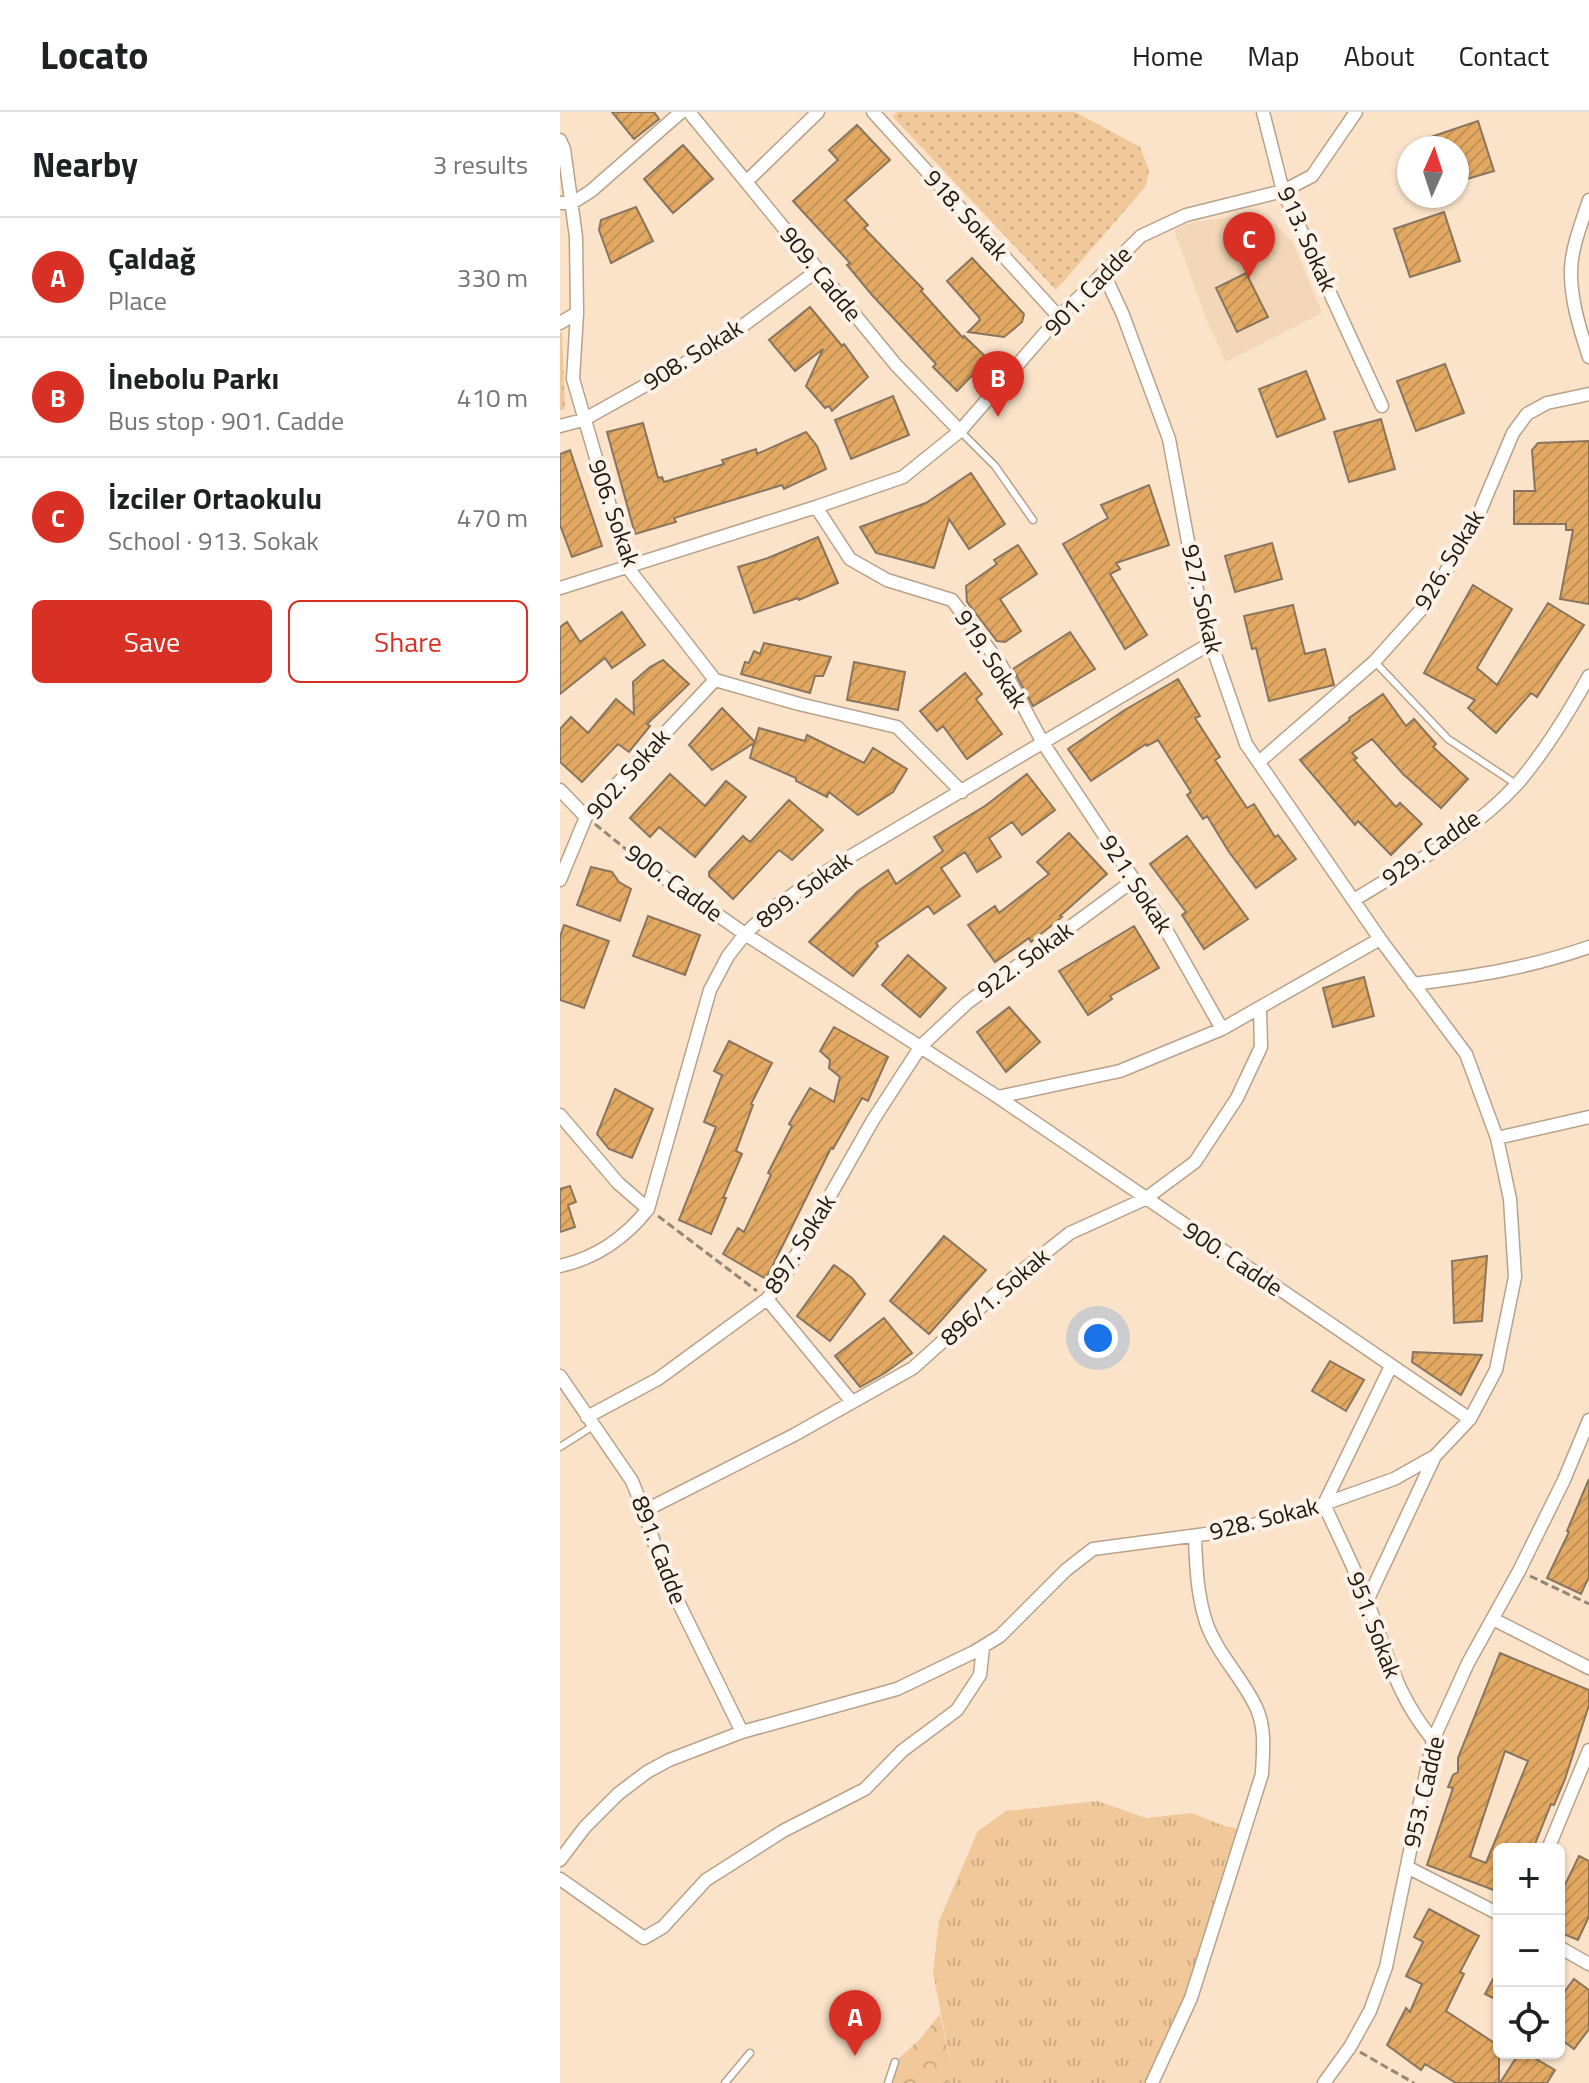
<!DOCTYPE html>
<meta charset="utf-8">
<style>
:root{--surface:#fff;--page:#f6f6f6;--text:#202124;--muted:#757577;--line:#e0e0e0;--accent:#d93025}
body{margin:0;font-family:"Titillium Web",sans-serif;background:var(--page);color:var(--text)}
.controls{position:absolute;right:24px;bottom:24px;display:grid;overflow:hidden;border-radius:12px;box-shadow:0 2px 6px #0004}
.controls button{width:72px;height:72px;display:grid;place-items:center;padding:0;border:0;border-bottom:2px solid var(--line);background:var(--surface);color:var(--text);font:40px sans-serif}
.compass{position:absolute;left:837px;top:24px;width:72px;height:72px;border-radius:50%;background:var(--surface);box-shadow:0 2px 6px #0004;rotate:3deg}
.you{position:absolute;left:538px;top:1226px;width:28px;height:28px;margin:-20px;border:6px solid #fff;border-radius:50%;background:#1a73e8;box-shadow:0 0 0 12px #1a73e833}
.badge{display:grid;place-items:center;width:52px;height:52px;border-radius:50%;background:var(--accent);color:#fff;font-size:26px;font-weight:700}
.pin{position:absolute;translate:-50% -66px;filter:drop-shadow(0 2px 4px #0008)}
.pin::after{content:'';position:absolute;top:42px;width:28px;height:24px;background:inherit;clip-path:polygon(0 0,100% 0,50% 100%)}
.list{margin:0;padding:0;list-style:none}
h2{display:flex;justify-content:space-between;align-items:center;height:104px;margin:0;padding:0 32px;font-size:34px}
h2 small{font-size:26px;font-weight:400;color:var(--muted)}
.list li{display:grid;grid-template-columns:52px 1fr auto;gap:24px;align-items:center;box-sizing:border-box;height:120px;padding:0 32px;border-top:2px solid var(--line)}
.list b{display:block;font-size:30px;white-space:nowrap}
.list p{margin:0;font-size:26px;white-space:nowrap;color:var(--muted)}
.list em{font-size:26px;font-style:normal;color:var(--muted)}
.actions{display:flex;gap:16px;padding:24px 32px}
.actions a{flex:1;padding:18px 0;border:2px solid var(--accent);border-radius:12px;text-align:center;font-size:28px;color:var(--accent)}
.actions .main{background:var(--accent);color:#fff}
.icon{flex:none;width:44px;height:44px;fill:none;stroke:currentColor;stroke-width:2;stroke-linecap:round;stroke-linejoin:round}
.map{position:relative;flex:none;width:1029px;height:1971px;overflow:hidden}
header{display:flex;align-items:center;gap:48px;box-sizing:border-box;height:112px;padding:0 40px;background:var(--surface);border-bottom:2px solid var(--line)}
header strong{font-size:38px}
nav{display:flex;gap:44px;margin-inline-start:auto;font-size:28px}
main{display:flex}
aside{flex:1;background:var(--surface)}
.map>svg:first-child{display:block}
</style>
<header>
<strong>Locato</strong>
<nav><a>Home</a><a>Map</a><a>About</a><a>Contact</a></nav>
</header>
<main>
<aside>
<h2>Nearby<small>3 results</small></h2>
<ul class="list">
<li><span class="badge">A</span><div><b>Çaldağ</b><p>Place</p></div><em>330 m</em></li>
<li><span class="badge">B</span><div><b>İnebolu Parkı</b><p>Bus stop · 901. Cadde</p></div><em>410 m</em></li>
<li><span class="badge">C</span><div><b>İzciler Ortaokulu</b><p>School · 913. Sokak</p></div><em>470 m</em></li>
</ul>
<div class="actions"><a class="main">Save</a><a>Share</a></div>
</aside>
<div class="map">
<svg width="1029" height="1971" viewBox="0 0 1029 1971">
<defs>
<pattern id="grass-tufts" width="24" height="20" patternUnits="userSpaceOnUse" patternTransform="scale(2)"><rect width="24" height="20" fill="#f0c899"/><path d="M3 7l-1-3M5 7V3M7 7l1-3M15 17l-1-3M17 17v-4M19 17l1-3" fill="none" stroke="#ceab83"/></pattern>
<pattern id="forest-crowns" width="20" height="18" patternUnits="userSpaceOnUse" patternTransform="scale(2)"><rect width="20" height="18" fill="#f0c899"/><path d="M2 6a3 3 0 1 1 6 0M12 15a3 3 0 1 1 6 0" fill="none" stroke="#ceab83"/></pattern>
<pattern id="park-dots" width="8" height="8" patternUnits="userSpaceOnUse" patternTransform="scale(2)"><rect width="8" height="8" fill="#f0c899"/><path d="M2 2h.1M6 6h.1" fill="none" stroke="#ceab83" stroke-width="1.8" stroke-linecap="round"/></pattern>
<pattern id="building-hatch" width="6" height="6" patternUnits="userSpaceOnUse" patternTransform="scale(2)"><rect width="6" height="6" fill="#e3a962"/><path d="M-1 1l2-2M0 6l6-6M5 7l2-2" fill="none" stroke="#c29154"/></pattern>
</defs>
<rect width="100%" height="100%" fill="#fae3c9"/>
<!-- built -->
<path fill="#f3d7b8" d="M688,103l28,10 17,18 29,70 -96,49 -19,-41 -33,-91 19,-8z"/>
<!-- grass -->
<path fill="url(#grass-tufts)" d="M537,1689l49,17 46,-5 32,13 21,4 -12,42 -81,211h-204l3,-18 -18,-93 6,-51 39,-90 28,-20z"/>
<!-- forest -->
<path fill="url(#forest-crowns)" d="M380,1902l11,51 -3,18h-60l7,-21 25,-23z"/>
<!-- park -->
<path fill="url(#park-dots)" d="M337,0h178l65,35 9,23 -3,16 -90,104 -163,-173z
M2,220l3,77 -5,1v-77z"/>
<!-- building -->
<path fill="url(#building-hatch)" stroke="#89755e" stroke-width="2" fill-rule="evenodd" d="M52,0h42l5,7 -25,20z
M918,9l16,50 -37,11v-34h-26l-3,-10z
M297,13l33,35 -45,40 23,25 -4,3 59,61 -2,2 42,47 1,-2 24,23 -31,32 -24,-24 3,-3 -64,-69 -25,-30 3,-2 -57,-62 45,-41 -9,-10z
M123,33l30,34 -40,34 -29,-34z
M76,95l17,34 -42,22 -12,-33 2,-10z
M884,100l16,49 -50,16 -16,-48z
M412,146l52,56 -2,8 -18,15 -36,-5 12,-12 -2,-4 -31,-35z
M686,161l22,44 -31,15 -21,-44z
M250,195l32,39 2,-2 24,33 -36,34 -3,-5 -4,2 -19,-22 17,-37 -28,22 -26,-31z
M885,252l19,49 -48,18 -19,-50z
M746,259l19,48 -48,18 -18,-48z
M333,284l16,39 -58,24 -16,-39z
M821,307l14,50 -46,13 -15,-50z
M83,311l15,55 4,-1 2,5 60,-18 -2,-4 34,-11 1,5 49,-22 11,14 9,23 -42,20 -2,-4 -108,33 2,4 -41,12 -28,-102z
M1029,329v163l-29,-5 13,-69h-7v-6h-52v-33h21l-3,-41 6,-7z
M10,338l32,96 -30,11 -12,-32v-71z
M411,361l34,51 -36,25 -20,-30 -15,49 -58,-15 -16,-26 66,-24z
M589,373l20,60 -53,18 4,6 -10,5 37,61 -22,14 -62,-105 45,-26 -7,-13z
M258,425l20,46 -39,17 -1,-2 -44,15 -16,-46 30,-9z
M712,431l10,36 -47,13 -10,-36z
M458,433l19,29 -37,25 21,32 -16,11 -8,-1 -30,-39 -1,-16 31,-22 -3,-4z
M913,473l39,24 -35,59 20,17 51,-82 36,22 -47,72 -6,-4 -35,40 -28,-25 7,-8 -51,-27z
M733,493l12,49 20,-5 9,36 -65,16 -13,-53 -4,1 -8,-33z
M62,500l23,33 -33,23 -7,-10 -45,36v-67l7,-5 13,20z
M510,520l25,37 -62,37 -20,-37z
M204,531l67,14 -8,19h-8l-5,17 -69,-19 4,-12 4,1 5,-12 6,3z
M103,548l26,24 -42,40 3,2 -21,26 -11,-8 -36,38 -22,-20v-33l11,-12 17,16 28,-34 18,15 -1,-32 17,-15z
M294,550l51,10 -7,38 -51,-10z
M405,561l17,21 -6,5 26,35 -35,25 -24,-33 -6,5 -17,-20z
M618,567l22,37 -5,2 25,39 -5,3 32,48 7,-4 21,33 3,-2 18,24 -40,29 -27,-36 -22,-36 -4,3 -16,-24 4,-3 -33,-52 -11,6 -1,-2 -55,37 -23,-32 55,-38z
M823,582l23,32 8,-7 22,25 -3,3 35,32 -27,29 -38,-34 -31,-35 -20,14 5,5 -3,2 42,47 4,-4 22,21 -31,31 -33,-34 -3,4 -55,-65 50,-40 -1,-2z
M162,596l33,34 4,-14 46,13 2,-6 57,28 9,-15 34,21 -14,23 -35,23 -29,-23 -2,5 -31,-16v-3l-46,-20 4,-15 -42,27 -23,-25z
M110,662l35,32 21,-25 20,16 -51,60 -36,-30 -9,10 -20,-19z
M467,662l28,36 -33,25 -10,-13 -23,16 12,19 -24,15 -12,-20 -24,16 19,28 -26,18 -6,-8 -52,37 2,3 -25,30 -44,-34 49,-51 30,-21 8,14 47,-33 -9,-14 51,-31z
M229,688l34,30 -31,30 -13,-10 -46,49 -24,-23v-4l34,-36 7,6z
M509,721l38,41 -47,42 2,1 -31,25 -2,-4 -34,24 -27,-37 27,-19 4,7 50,-39 -12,-12z
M627,724l61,83 -44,30 -22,-34 4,-3 -36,-48z
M31,755l21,5 7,10 12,7 -11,32 -43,-16z
M88,804l52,19 -15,40 -52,-19z
M4,813l45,16 -25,67 -24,-8v-63z
M574,814l25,42 -49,28 2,3 -24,16 -29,-44z
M348,843l38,33 -26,29 -38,-32z
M804,865l10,39 -41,11 -10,-39z
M449,895l31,35 -34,30 -29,-40z
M274,915l54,30 -20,44 -6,-3 -29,51 -2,-1 -65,131 -43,-25 15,-26 6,4 27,-57 -3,-2 24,-47 -3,-2 21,-36 24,14 6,-25 -11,-9 1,-8 -10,-9z
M169,929l43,22 -21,41 2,1 -17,46 6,3 -19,44h3l-15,36 -32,-14 37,-93 -12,-5 18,-47 -8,-4z
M55,977l38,20 -21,49 -23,-9 -12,-15z
M10,1074l6,16 -8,3 7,22 -15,5v-43z
M384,1124l42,34 -57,64 -39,-33z
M927,1144l-5,65 -28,2 -2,-62z
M274,1153l18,13 13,16 -35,47 -33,-25z
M324,1206l28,35 -27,20 -25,14 -25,-31z
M853,1240l69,3 -21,40 -49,-33z
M770,1249l34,19 -18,31 -34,-20z
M1029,1367v98l-8,17 -34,-16 22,-46 -2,-1z
M940,1541l89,37v15l-24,74 -11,26 -3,-1 -18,45h-34v43l-72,-27 26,-77 -5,-1 5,-12 5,-3v-14zM945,1639l23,10 -42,102 -16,-6z
M1019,1744l10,5v55l-11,24 -19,-8v-35z
M869,1797l50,27 -19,36 4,2 -18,37 53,35v37h-43l-31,-19 -4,6 -34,-25 19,-37 4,4 12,-28 -16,-8 17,-34 -9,-5z
M939,1856v33l-14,-7z
M1014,1867l15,11v39l-15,20 -15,-11v-39z
M959,1941h7l29,17 -8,13h-47z"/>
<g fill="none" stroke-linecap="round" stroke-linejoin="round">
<!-- service casing -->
<g stroke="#b8a28a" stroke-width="9">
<path id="service" d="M400,319l35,35 38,54
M815,550l73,77 68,45
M0,1335l33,-21
M165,1971l25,-30
M328,1971l7,-21"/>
</g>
<!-- minor casing -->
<g stroke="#b8a28a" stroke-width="15">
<path id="minor" d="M129,0l207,253 64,66
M313,0l186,205
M703,0l20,79 99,215
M0,28l4,9 12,88 1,76 -4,66 55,189 87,112 84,24 98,23 65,65
M186,70l72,-70
M1029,88c-7,22 -17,46 -18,69 -1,29 9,61 18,88
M0,91h12l19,-12 90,-79
M0,211l17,-10
M0,314l23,-6 131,-73 104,-77
M256,395l34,52 37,21 65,20 49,65 42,78 117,176 62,110
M0,476l256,-81 87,-30 57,-46 99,-114 82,-81 45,-21 97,-24 29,-15 44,-64
M699,650l115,-100 53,-59 48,-80 38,-90 14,-19 20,-11 42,-9
M0,678l26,27
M82,750l103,72 253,163 472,322
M0,768l26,-63 129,-137
M794,788c56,-35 119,-67 164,-117 28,-33 50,-69 71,-107
M853,872c63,-8 116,-16 176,-37
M438,985l122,-26 102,-42 158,-90
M0,1003l58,68 30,26
M937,1026l92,-21
M0,1154c36,-8 65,-28 88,-57l62,-219 18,-34 17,-22 28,-26 68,-46 370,-219
M207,1187l85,103
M831,1254l-67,138c14,32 31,64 43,97 22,55 27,91 66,139
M0,1264l72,105 12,30 19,60 79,161
M27,1305l71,-38 109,-80 14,-17 92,-162 48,-74 46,-43 167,-123
M84,1399l150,-76 119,-67 99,-89 58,-46 75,-34 50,-37 42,-64 24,-51 -1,-38
M807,1489l68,-145
M933,1507l96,49
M988,1737l41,-99
M0,1748l25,-33 33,-33 29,-22 22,-12 73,-28 155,-43 77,-37 26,-16 66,-66 27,-21 143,-19 88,-26 70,-25 41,-23 35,-37 26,-49 19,-93 -5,-78 -13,-61 -31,-84 -86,-115 -134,-195 -44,-127 -33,-178 -46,-124 -19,-41
M847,1755l92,47
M0,1767l84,59 19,-11 43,-47 77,-49 82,-42 37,-38 55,-41 23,-35 3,-28
M999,1835l30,17
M592,1971l39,-85 71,-224c1,-22 4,-46 -6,-67 -14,-30 -39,-53 -50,-85 -9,-28 -10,-57 -11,-85
M764,1971l26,-36 20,-36 16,-44 47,-227 35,-77 51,-92 45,-91 25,-60"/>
</g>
<!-- path -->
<path stroke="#968674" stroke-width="3" stroke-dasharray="8 4" stroke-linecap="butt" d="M35,712l38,31
M98,1104l99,75
M970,1464l59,28
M800,1940l54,31"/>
<!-- service -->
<use href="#service" stroke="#fff" stroke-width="6"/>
<!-- minor -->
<use href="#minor" stroke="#fff" stroke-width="12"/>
</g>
<g text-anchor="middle" stroke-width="8" stroke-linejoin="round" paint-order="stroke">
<!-- street labels -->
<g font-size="24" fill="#211910" stroke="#fcf2e8">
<text transform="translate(406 103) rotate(48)" y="8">918. Sokak</text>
<text transform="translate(747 127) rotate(66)" y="8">913. Sokak</text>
<text transform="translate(261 162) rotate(51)" y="8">909. Cadde</text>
<text transform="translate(528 179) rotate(-46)" y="8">901. Cadde</text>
<text transform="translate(133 243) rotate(-32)" y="8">908. Sokak</text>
<text transform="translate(54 401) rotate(71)" y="8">906. Sokak</text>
<text transform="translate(889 448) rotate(-59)" y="8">926. Sokak</text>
<text transform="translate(642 487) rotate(77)" y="8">927. Sokak</text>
<text transform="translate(431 547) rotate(57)" y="8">919. Sokak</text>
<text transform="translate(68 662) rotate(-48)" y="8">902. Sokak</text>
<text transform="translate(871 736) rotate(-35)" y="8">929. Cadde</text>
<text transform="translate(114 771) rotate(36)" y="8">900. Cadde</text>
<text transform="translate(576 772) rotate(57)" y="8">921. Sokak</text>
<text transform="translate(244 778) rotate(-36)" y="8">899. Sokak</text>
<text transform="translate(465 848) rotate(-36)" y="8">922. Sokak</text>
<text transform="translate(240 1132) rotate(-58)" y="8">897. Sokak</text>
<text transform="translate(673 1147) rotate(34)" y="8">900. Cadde</text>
<text transform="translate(435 1185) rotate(-41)" y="8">896/1. Sokak</text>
<text transform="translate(704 1407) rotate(-14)" y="8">928. Sokak</text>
<text transform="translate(99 1438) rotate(69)" y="8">891. Cadde</text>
<text transform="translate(814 1513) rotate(69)" y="8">951. Sokak</text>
<text transform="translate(864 1680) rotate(-77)" y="8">953. Cadde</text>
</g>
</g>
</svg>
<div class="controls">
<button>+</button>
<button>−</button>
<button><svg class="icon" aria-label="locate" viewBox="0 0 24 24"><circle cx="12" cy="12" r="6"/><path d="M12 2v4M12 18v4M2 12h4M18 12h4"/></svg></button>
</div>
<svg class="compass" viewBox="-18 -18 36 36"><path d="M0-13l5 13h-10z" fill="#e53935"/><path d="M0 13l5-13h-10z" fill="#757577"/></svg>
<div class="you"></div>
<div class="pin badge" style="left:295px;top:1944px">A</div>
<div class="pin badge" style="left:438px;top:305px">B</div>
<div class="pin badge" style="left:689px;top:166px">C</div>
</div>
</main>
